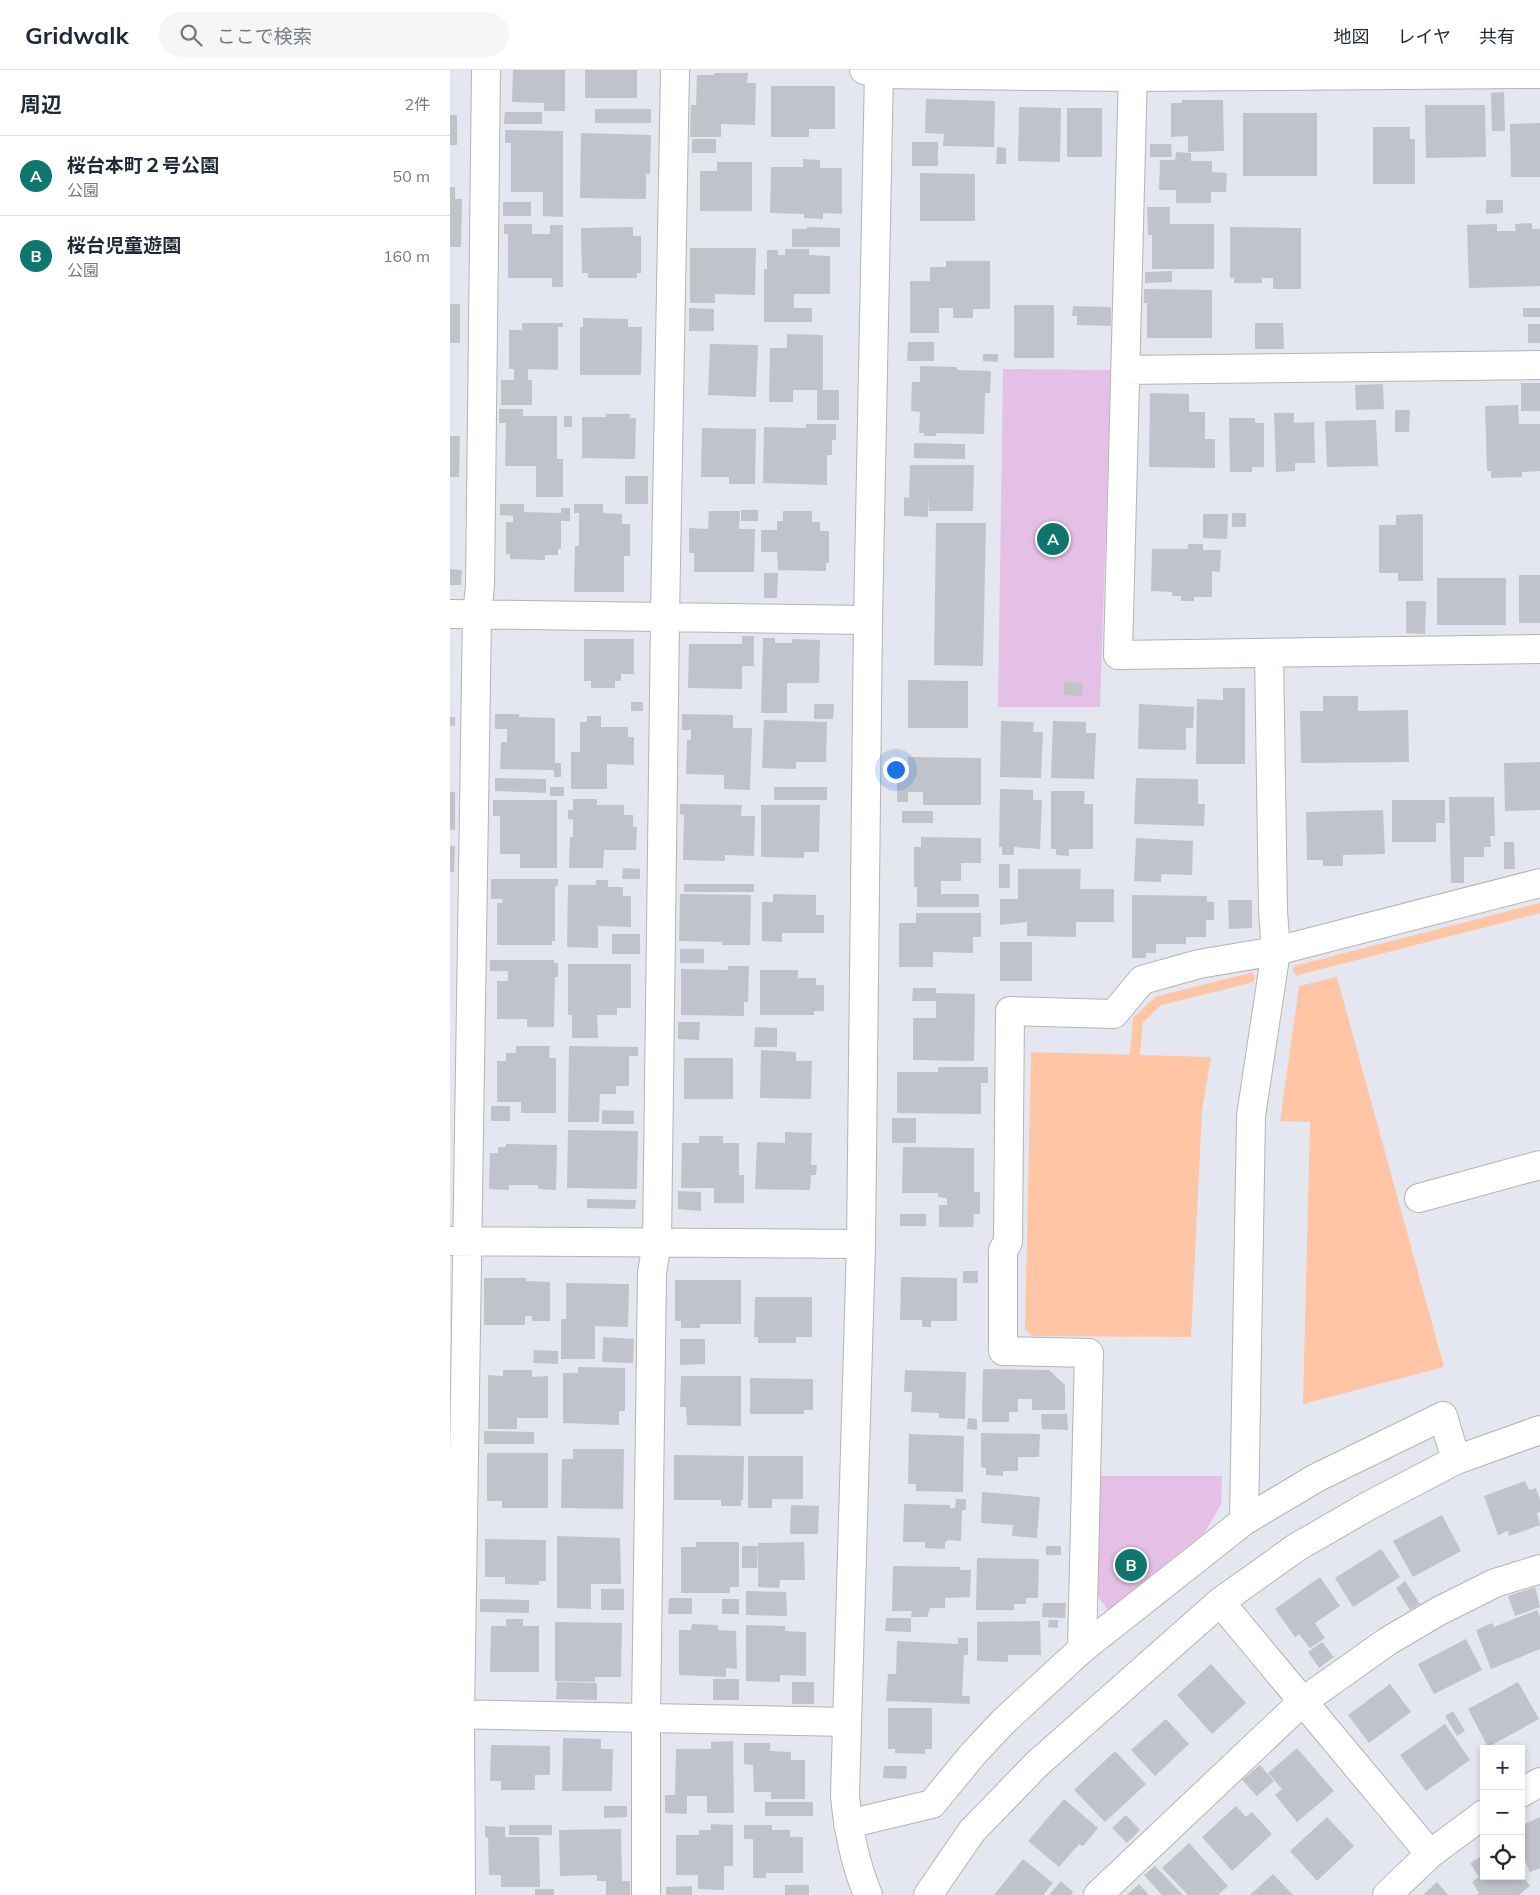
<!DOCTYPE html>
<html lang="ja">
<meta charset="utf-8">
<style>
:root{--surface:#fff;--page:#f6f6f7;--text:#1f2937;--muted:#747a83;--line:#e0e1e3;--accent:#0f766e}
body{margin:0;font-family:Mulish,"Noto Sans JP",sans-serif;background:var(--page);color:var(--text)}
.controls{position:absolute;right:15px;bottom:15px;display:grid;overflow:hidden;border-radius:0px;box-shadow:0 2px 8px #0003}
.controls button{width:45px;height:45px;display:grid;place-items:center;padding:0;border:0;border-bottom:1px solid var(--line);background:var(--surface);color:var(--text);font:25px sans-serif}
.you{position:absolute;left:445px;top:699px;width:18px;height:18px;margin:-12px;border:4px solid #fff;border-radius:50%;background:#1a73e8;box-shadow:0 0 0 8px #1a73e833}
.badge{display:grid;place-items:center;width:32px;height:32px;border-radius:50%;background:var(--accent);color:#fff;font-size:16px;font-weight:700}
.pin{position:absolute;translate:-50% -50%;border:2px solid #fff;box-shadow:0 1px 5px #0006}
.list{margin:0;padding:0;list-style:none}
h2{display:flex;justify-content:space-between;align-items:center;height:65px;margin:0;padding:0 20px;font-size:21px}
h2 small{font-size:16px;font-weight:400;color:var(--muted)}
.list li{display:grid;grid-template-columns:32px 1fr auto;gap:15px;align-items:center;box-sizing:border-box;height:80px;padding:0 20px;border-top:1px solid var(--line)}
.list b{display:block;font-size:19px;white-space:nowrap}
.list p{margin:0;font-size:16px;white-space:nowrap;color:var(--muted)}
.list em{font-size:16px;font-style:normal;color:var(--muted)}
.icon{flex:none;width:28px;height:28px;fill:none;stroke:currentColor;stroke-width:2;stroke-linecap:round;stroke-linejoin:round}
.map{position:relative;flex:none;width:1090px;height:1825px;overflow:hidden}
header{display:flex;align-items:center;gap:30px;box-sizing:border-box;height:70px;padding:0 25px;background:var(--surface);border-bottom:1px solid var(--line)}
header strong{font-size:24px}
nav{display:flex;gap:28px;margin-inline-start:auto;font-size:18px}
.search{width:350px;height:45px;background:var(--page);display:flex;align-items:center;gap:12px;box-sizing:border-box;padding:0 18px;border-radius:28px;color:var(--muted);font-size:19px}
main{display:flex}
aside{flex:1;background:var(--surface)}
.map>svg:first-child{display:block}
</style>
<header>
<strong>Gridwalk</strong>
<div class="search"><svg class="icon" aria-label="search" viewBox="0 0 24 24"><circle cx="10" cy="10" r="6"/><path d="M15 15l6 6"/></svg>ここで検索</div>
<nav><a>地図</a><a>レイヤ</a><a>共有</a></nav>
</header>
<main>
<aside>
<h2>周辺<small>2件</small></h2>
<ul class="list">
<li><span class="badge">A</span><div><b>桜台本町２号公園</b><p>公園</p></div><em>50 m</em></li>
<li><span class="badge">B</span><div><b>桜台児童遊園</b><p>公園</p></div><em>160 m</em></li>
</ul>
</aside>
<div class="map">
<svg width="1090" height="1825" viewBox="0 0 1090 1825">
<rect width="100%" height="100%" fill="#e4e7ef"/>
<!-- green -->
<path fill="#e4c0e7" d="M553,299l108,1 -11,337h-102z
M650,1406h122l-1,29 -17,28 -96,77 -10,-13z"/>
<!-- water -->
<path fill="#ffc5a4" d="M887,907l107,390 -141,37 7,-282 -30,-1 19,-135z
M581,982l180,5 -9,54 -11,226 -159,-1 -7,-7z"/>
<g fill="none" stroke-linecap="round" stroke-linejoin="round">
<!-- stream -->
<path stroke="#ffc5a4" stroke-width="10" d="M848,900l242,-62
M684,993l4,-43 20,-19 92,-23"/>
</g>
<!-- building -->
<path fill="#c0c3ca" d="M63,0h52v41h-21v-8l-32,-1z
M135,0h52v28h-52z
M264,3h34l-1,10h9l-1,42 -34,-1v13h-31l1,-32h5l1,-30h17z
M321,16h64v43h-26v8h-38z
M1054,22l1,39h-13l-1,-38z
M476,29l69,2 -1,46 -51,-1 1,-12 -19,-1z
M732,30h41l1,51 -36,1v-16l-17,1v-34h11z
M975,35h60l1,52 -60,1z
M569,37l42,1 -1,54 -42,-1z
M617,38h35v49h-35z
M145,39h56v14h-56z
M55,42h37v12h-38z
M793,43h74v63h-74z
M0,45h7v30h-7z
M1090,53v54h-29l-1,-53z
M923,57h37v12h5v45h-42z
M55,60l58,1v86l-20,-1v-24h-32v-49h-6z
M131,63l70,2 -1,39h-4v25l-66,-1z
M242,69h24v14h-24z
M462,72h26v24h-26z
M700,74h21l1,13h-22z
M547,77l9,1v16h-10z
M726,82l15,1v8h21v11l15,1 -1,19h-15v11h-35v-13h-17l1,-30h15z
M353,89l17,1v8h22v46l-19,-1v6l-19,-1v-4l-34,-1 1,-46h32z
M267,92h35v49h-52v-40h17z
M470,103l55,1v47h-55z
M0,117h5v12h7l-1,48h-11z
M1036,130h17v13l-17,1z
M53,132h28v14h-28z
M697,137h23v17h44v45h-62v-34h-4z
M1082,153v6h8v57l-71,2 -2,-63 30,-1v7h19l-1,-7z
M54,154h28v10h18v-9h13v62h-11v-9h-44v-44h-4z
M183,157v9h8v37h-4v5h-49v-5h-6l-1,-45z
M357,157l33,1v19h-48v-18h15z
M780,157l71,1v61h-28v-11h-11v5h-28v-5h-4z
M240,178h66l-1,47 -40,-1v9h-25z
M335,179h24v6l21,1v38h-36v14h18v14h-48v-53h3v-19h11v5h7z
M496,191h44v48h-17v9h-20v-10h-14v25h-29v-52h20v-14h16z
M722,201v11l-27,1v-11z
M694,219l68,1v48h-65v-35h-3z
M0,234h10v39h-10z
M564,235h40v53h-40z
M623,236l38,1v19l-34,-1v-9h-5z
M239,238l25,1v22h-25z
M1073,238h17v9h-17z
M133,248l45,1v8h14l-1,48h-61v-48h3z
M72,253h41v4h-5v43l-30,-1v11h4v25h-31v-25h13v-11h-5v-39h13z
M805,253h28l1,26h-29z
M1078,254h12v19h-12z
M337,264l36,1v55h16v30h-22v-30h-24v12h-24l1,-54h17z
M458,272h26v19h-27z
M260,274l48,1 -2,52 -48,-2z
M533,284h15v8l-15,-1z
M470,296l37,1v3l34,1 -1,22h-5l-1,41 -48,-1v3h-12v-3h-5l1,-21 -9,-1 1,-29h8z
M1071,313h19v28h-19z
M933,314l1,25 -28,1 -1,-25z
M700,323l39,1v18h16v27h10v29l-66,-1z
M1068,335l1,19h21v47l-18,1v5l-31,1v-7h-4l-2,-65z
M49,339h24v7h34v43h6v38h-27v-31h-31l1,-43h-7z
M945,340h15l-1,22h-14z
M824,343h20v10l20,-1 1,41h-20v8l-19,1z
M156,344h24v4h6l-1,41 -53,-1v-41h24z
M114,346h8v11h-8z
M779,348h26v5h9v44h-12v5h-22z
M926,350l2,46 -51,1 -2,-46z
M356,354h30v16h-4v15h-5v30l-64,-2 1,-56 42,1z
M252,358l54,1 -1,55h-26v-7h-28z
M0,366h10l-1,41h-9z
M464,373l51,1v15l-51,-1z
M460,395h64l-1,46h-44l-1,-14v20l-24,-1v-19l5,1z
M175,406h23v28h-23z
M50,434h24v8l37,1v-5h9v13h-9v28h-3v6h-13v5l-35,-1v-5h-4v-32h7v-6l-13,-1z
M124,434h29v9l19,1v10h8v32h-6v36h-50l1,-46h4v-33h-5z
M291,440h17v11h-17z
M259,441h31l-1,18h16l-1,43h-60v-19h-5v-25l19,1z
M333,441h29v11h8v9h9v32h-3v8l-48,-1 -1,-18h-16v-22h16v-9h6z
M782,443h14v14h-14z
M753,444h25l-1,25 -24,-1z
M973,444v67h-25v-8h-19v-48h17v-10z
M486,453h50l-3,143 -49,-1z
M738,474h15v6h18l-1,22 -8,-1v26h-18v4h-13v-5h-9v-4l-21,-1 1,-42h36z
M0,499l12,1 -1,15h-11z
M314,503h14l-1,25h-13z
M1069,505h21v48h-21z
M987,508h69v47h-69z
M956,531h20l-1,33 -19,-1z
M292,566h12v30h-12v23l-54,-1 1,-44h53z
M313,568h12v5h17v-4l28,1 -1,43h-32v30h-26z
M134,569h50v35h-13v7h-6v7h-24v-7h-7z
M458,610l60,1v47h-60z
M614,612l19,1 -1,13 -18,-1z
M773,618h22v76h-49l1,-65 26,1z
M873,626h35v15l50,-1 1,52 -108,1 -1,-52h23z
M181,632h12v9h-12z
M364,634h20l-1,15h-19z
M689,634l55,3 -1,21h-7v22l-48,-1z
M45,644h24v3l36,1v45h6v14h-7v-7l-54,-1 1,-27h6v-13h-12z
M232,644l51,1v13h19l-2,62 -26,-1v-14l-38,-1 1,-34h4v-10h-9z
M137,646h14v11h27v10h6v28l-27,-1v25h-36v-37h9v-30h7z
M0,647h5v9h-5z
M314,650l63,2 -1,40h-30v7l-34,-1z
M551,651l33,1 -1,10h10l-2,46 -41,-1z
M603,651l33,1v11h10l-2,46 -43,-1z
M458,687l73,1v47h-58v-13h-15v10h-11v-24h11z
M1090,692v48l-35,1 -1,-48z
M45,708l51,1v14l-51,-2z
M686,708l62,1v25h7l-1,22 -70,-2z
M100,717h14v9h-14z
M324,717h53v13h-53z
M550,719l33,1v10h9l-2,49 -26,-2v8h-12v-8h-3z
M601,721h34l-1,13h9v45h-24v7l-13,-1v-6h-5z
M0,722h5v38h-5z
M999,727h45l1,39h-5l1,11h-7v10h-20v26h-13z
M123,729h24v6h27v10h9v12h4l-1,23h-32l-1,18h-34l1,-31h3v-17l-5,-1v-9h5z
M43,730h64v68h-37v-14h-20v-38h-7z
M942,730h53v23h-9v19h-44z
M230,734l62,1 -1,11h14l-1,40 -29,-1v6l-42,-1 1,-45 -4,-1z
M311,735h59l-1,47h-15v6l-43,-1z
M933,740l2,44 -42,1v11h-20v-6h-16l-1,-48z
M452,741h31v12h-31z
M471,767l60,1v25h-20v18h-20v13h38v13h-62v-20h-3v-40h7z
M686,768l57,3 -1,34 -31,-1v8l-27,-1z
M1054,772h10l1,27h-11z
M0,776h5l-1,26h-4z
M549,794h11v24h-11z
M173,798l17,1v10h-18z
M568,799h63l-1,20h34v33h-38v15l-49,-1v-14l-27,3v-26h18z
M41,809h67v7h-3v55h-3v4h-55v-42h5l1,-4h-12z
M146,810h12v7h15v9h8v31l-33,-1v22l-31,-1 1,-62h28z
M234,814h70v8h-70z
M230,824l71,1 -1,50h-28v-3l-43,-1z
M323,824l43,1v20h8v18h-42v9l-20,-1v-39h11z
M682,825l75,1v6h7v18h-8v17h-20v7h-30v9h-10v5h-14z
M778,830h24v28l-23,1z
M466,843h65v24h-8v16l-40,-1v15h-34v-44h17z
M162,864h28v20h-28z
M550,872h32v39h-32z
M230,879h24v14h-24z
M40,890h64v3h4v14h-3l-1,50h-27v-8h-30v-38h11v-10h-18z
M118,894h63v44h-14v7h-20l1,23h-26v-23h-4z
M278,896h21l-1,36h-4v14l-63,-1v-46l47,1z
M310,900h38v8h18v7h8v26h-10v4h-54z
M463,918h23v5l39,1 -1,67 -61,-1v-42h23v-17h-24z
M228,952h22l-1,18 -21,-1z
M305,957l22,1v19h-23z
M66,976h34l-1,12h7v55h-35v-11h-24v-41h9v-8h10z
M119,976l69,1v9h-9v30h-13v8h-16l-1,28h-31z
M311,980l35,2v9h16l-1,38 -51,-1z
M234,988h49v41h-49z
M488,997h50v16h-7v31l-84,-1v-41h41z
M41,1036h19v15h-19z
M152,1040l32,1v13h-32z
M442,1048h24v25h-24z
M118,1060l70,1 -1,58 -70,-1z
M335,1062l27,1 -1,32h6l-1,10h-5l-1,15 -55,-1 2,-47 28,1z
M249,1066h24v7h16v32h5v28h-30v-15h-33l1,-45h17z
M56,1074l51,1 -1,45 -18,-1v-4h-29v5l-20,-1 1,-36h8v-6h8z
M453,1077l71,1v44h6v22h-6l-1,13h-34v-22h8v-7l-9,-1v-4h-36z
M228,1121l23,1v19l-23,-2z
M137,1129l49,1 -1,9 -48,-1z
M450,1144h26v12h-26z
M513,1201h15v12h-15z
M451,1207l56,1v43h-26v6h-9v-7h-22z
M34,1208h42v3l24,1v39h-18v-5h-7v9h-41z
M225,1210h66v44h-41v4h-19v-7h-6z
M116,1213l63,1 -1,43 -33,-1v33h-34v-40h5z
M305,1227h57v40h-16v6h-38v-6h-4z
M153,1267l31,2 -1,24 -31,-1z
M230,1269h25v25l-25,1z
M84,1280l24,1v13l-25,-1z
M128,1297l47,1v43h-6v14l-56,-2v-50h15z
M533,1299l66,1 16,15v25h-33v-11h-14v13h-9v10h-27z
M53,1300h29v7l16,-1v42h-31v11h-29v-54l15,1z
M455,1300l61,2 -1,47 -26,-1v-5l-28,-1 1,-20h-8z
M231,1306h60v50l-54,-1 -1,-18h-6z
M300,1308l63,1v31h-9v4h-54z
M591,1344h26l1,16 -26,-1z
M518,1348l9,1v11l-10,-1z
M34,1361l50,1v12h-50z
M531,1363l59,1 -1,23h-21v14h-15v5l-17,-1v-7l-5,-1z
M459,1364l55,2 -1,56 -47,-1v-7h-8z
M123,1379h51l-1,60 -62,-1 1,-49h11z
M37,1383h61v55h-46v-7h-15z
M224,1385l70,1 -1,44h-2v6h-20v-6h-47z
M298,1386h55v43h-31v9h-24z
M1075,1411l4,9 7,-2 4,12v12l-3,1 3,12 -31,11 -1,-5 -10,4 -14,-39z
M532,1422l58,5 -3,41 -25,-2 1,-11 -32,-2z
M506,1429h10v11h-4l-1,31 -12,-1 -4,2v7l-20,-1v-6h-22l1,-38 46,1v3h5z
M341,1435l28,1 -1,28h-28z
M992,1445l19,36 -48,26 -20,-36z
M107,1466l63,2 1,46h-30v25l-34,-1z
M35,1469l61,1v41h-7v4l-34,-1v-7h-20z
M246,1472h43v45h-9v6h-49v-46h15z
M354,1472l1,38h-25l-1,8 -21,-1v-44z
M292,1476h16l-1,22h-15z
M596,1476h15v9h-15z
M931,1479l19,28 -47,30 -18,-29z
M527,1488l62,1 -1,39h-12v6h-12v6h-38z
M443,1496l67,1v3h11l-1,27 -25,1v10h-15l-3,9h-16l1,-6h-20z
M870,1507l20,29 -25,17 10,15 -15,10 -11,-14 -4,3 -20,-28z
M955,1511l15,23 -10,6 -14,-22z
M1085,1517l5,20 -25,9 -7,-20z
M151,1519h23v21h-23z
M296,1521l40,1 1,24 -41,-1z
M219,1528h23v16h-24z
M30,1529l49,1v13l-49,-1z
M272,1529h17v15h-17z
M593,1533h23l-1,15 -23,-1z
M1087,1540l3,7v32l-49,20 -15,-39 16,-7 2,4z
M436,1548h25v14l-26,-1z
M56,1549h17v7h16v46h-49l1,-46h15z
M599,1550h9v8l-10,-1z
M590,1551l1,34h-33v7l-31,-1v-39z
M105,1552l67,1 -1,54h-26v5l-40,-1z
M242,1554l26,1v5l18,1 1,38 -11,-1v9l-47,-2v-45h12z
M296,1555l39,1v5l21,1v44l-26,-1v7l-34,-1z
M508,1568h10v17h-4l-2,41h8v8l-84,-3 2,-27h8l1,-33 61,3z
M1016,1569l16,31 -48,24 -16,-30z
M872,1572l12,15 -15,11 -11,-16z
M761,1594l35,39 -34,31 -35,-39z
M263,1609h26v21h-26z
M107,1612l40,1v17l-41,-1z
M342,1612h22v22h-22z
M1068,1612l21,37 -51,28 -20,-38z
M940,1614l21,28 -42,31 -21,-28z
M438,1638h44v41h-7v5l-30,-1v-4h-7z
M1003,1641l12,20 -8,5 -12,-20z
M716,1649l23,25 -34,32 -24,-26z
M995,1654l25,36 -44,31 -26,-36z
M113,1668l38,1v10h12l-1,42h-50z
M283,1671l1,72h-27v-17h-20v18l-22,-1v-18h10l1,-46h35v-7z
M294,1673h26v8l21,1v8h14v39h-34v-7h-17l-1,-27 -9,-1z
M41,1675l59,1v29h-15v15h-34v-9h-11z
M847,1678l37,43 -37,31 -22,-27 7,-6 -14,-16z
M665,1681l31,33 -41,38 -31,-32z
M810,1695l14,16 -17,15 -15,-16z
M434,1696h23l-1,13 -23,-1z
M614,1729l34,29 -15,18 -4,-2 -20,23 -31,-26z
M315,1732h48v14h-48z
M154,1736h23v11l-23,1z
M786,1736l10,11 6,-5 20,22 -40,37 -30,-34z
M676,1745l14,15 -13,13 -15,-15z
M877,1747l27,29 -37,35 -27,-30z
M1090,1747v51l-10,4 -9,-20v-26z
M261,1754l22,1v41h-9v24l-26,-1v-14h-22v-40h23v-5h12z
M59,1755h43v10h-43z
M294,1755h28v5h18v7h13v36h-37v5h-13v-39h-9z
M35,1756l20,1v10h34l1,50h-39v-12h-12l-1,-37 -3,-1z
M171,1759l1,52h8v14h-24v-14h-9v-6l-37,1 -1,-46z
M739,1773l39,43 -10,9h-30l-26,-27z
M1034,1785v21h37v-3l9,13 -11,9h-43l3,-2 -7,-11 7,-5 -9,-14z
M573,1789l30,24 -10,12h-49z
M705,1796l28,29h-21l-18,-20z
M823,1804l20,21h-43z
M611,1811l12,11 -2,3h-22z
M987,1812l11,13h-25z
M689,1814l10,11h-22z
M335,1815h24v10h-24z
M242,1816v9h-26v-8z
M85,1819h19v6h-19z"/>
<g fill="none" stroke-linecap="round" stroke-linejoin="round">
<!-- minor casing -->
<g stroke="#b7b3af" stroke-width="30">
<path id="minor" d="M414,0l15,4 253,3 408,-3
M683,0l-15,585 422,-6
M675,300l415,-5
M0,544l418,6
M969,1128l121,-33
M0,1171l411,3
M794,1451l7,-405 25,-165 -3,-40 -4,-258
M770,1532l210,252
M632,1579l7,-296 -86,-2v-101l5,-8 2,-231 104,3 28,-34 57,-16 77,-13 264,-68
M0,1644l397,8
M1071,1723l19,-11
M398,1754l84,-20 41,-50 31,-33 78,-72 162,-128 72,-43 127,-62 13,44
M11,1825l-1,-180 17,-1101 3,-28 6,-516
M196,1825v-177l6,-445 5,-31 8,-625 10,-547
M648,1825l204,-193 86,-61 51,-30 56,-28 45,-14
M937,1825l43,-41 54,-40"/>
</g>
<!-- tertiary casing -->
<g stroke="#b7b3af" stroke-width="30">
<path id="tertiary" d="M418,1825c-13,-32 -20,-65 -23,-100l16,-551 7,-624 11,-550
M478,1825l44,-64 65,-67 183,-162 77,-55 73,-42 86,-45 84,-30"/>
</g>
<!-- minor -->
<use href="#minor" stroke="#fff" stroke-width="28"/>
<!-- tertiary -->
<use href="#tertiary" stroke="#fff" stroke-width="28"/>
</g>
</svg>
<div class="controls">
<button>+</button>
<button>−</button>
<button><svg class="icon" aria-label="locate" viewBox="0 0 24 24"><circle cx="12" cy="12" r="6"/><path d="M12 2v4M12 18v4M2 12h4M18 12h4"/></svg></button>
</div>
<div class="you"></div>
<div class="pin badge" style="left:603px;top:469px">A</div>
<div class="pin badge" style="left:681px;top:1495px">B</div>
</div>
</main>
